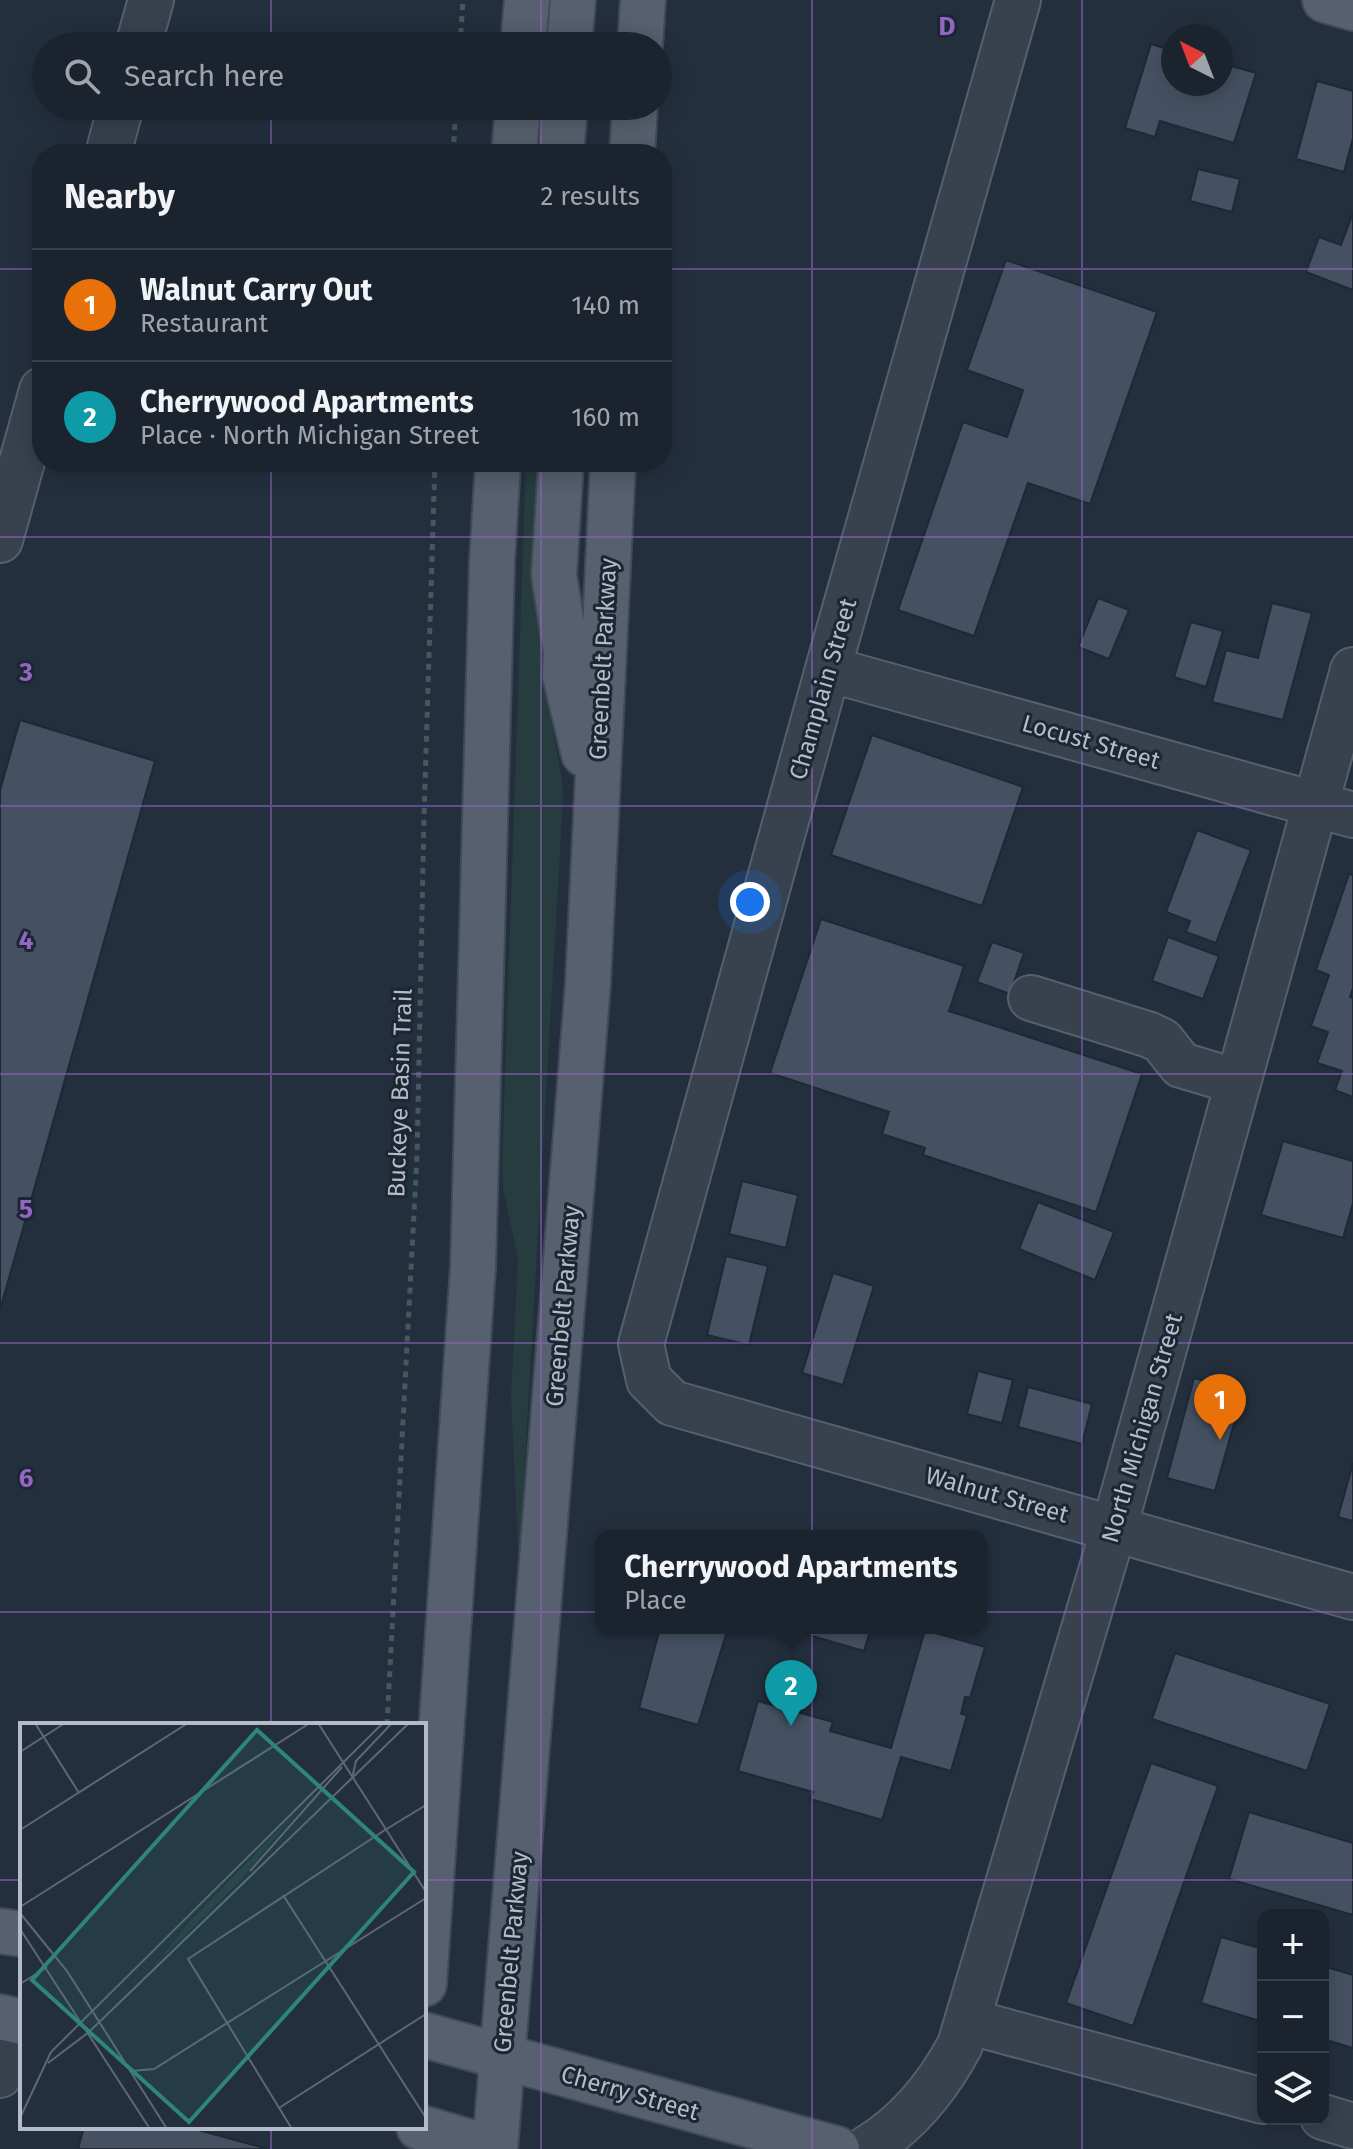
<!DOCTYPE html>
<meta charset="utf-8">
<style>
:root{--surface:#1b232e;--page:#282f3a;--text:#f1f3f6;--muted:#a0a4aa;--line:#39404a;--accent:#8ab4f8}
body{margin:0;font-family:"Fira Sans",sans-serif;background:var(--page);color:var(--text)}
.controls{position:absolute;right:24px;bottom:24px;display:grid;overflow:hidden;border-radius:16px;box-shadow:0 4px 20px #0003}
.controls button{width:72px;height:72px;display:grid;place-items:center;padding:0;border:0;border-bottom:2px solid var(--line);background:var(--surface);color:var(--text);font:40px sans-serif}
.compass{position:absolute;left:1161px;top:24px;width:72px;height:72px;border-radius:50%;background:var(--surface);box-shadow:0 4px 20px #0003;rotate:318deg}
.you{position:absolute;left:750px;top:902px;width:28px;height:28px;margin:-20px;border:6px solid #fff;border-radius:50%;background:#1a73e8;box-shadow:0 0 0 12px #1a73e833}
.badge{display:grid;place-items:center;width:52px;height:52px;border-radius:50%;background:var(--accent);color:#fff;font-size:26px;font-weight:700}
.pin{position:absolute;translate:-50% -66px;filter:drop-shadow(0 2px 4px #0008)}
.pin::after{content:'';position:absolute;top:42px;width:28px;height:24px;background:inherit;clip-path:polygon(0 0,100% 0,50% 100%)}
.popup{position:absolute;left:595px;top:1530px;width:392px;height:104px;box-sizing:border-box;display:grid;place-content:center;border-radius:16px;background:var(--surface);filter:drop-shadow(0 2px 6px #0005);font-size:26px;white-space:nowrap;color:var(--muted)}
.popup b{font-size:30px;color:var(--text)}
.popup::after{content:'';position:absolute;left:50%;top:100%;margin-left:-16px;border:16px solid transparent;border-top-color:var(--surface)}
.list{margin:0;padding:0;list-style:none}
h2{display:flex;justify-content:space-between;align-items:center;height:104px;margin:0;padding:0 32px;font-size:34px}
h2 small{font-size:26px;font-weight:400;color:var(--muted)}
.list li{display:grid;grid-template-columns:52px 1fr auto;gap:24px;align-items:center;box-sizing:border-box;height:112px;padding:0 32px;border-top:2px solid var(--line)}
.list b{display:block;font-size:30px;white-space:nowrap}
.list p{margin:0;font-size:26px;white-space:nowrap;color:var(--muted)}
.list em{font-size:26px;font-style:normal;color:var(--muted)}
.icon{flex:none;width:44px;height:44px;fill:none;stroke:currentColor;stroke-width:2;stroke-linecap:round;stroke-linejoin:round}
.map{position:relative;flex:none;width:1353px;height:2149px;overflow:hidden}
.search{position:absolute;background:var(--surface);box-shadow:0 4px 20px #0003;left:32px;top:32px;width:640px;height:88px;display:flex;align-items:center;gap:20px;box-sizing:border-box;padding:0 28px;border-radius:44px;color:var(--muted);font-size:30px}
.panel{position:absolute;background:var(--surface);box-shadow:0 4px 20px #0003;left:32px;top:144px;width:640px;height:328px;border-radius:32px}
.map>svg:first-child{display:block}
</style>
<div class="map">
<svg width="1353" height="2149" viewBox="0 0 1353 2149">
<rect width="100%" height="100%" fill="#242f3e"/>
<!-- green -->
<path fill="#263c3f" d="M526,462h16l11,201 -3,49 12,69 1,17 -44,767 -8,-167 7,-140 -15,-69 -1,-26z"/>
<!-- building -->
<path fill="#455162" stroke="#1f2835" stroke-width="2" d="M1151,44l22,7v33h48v-21l35,10 -22,70 -74,-22 -5,16 -30,-9z
M1317,81l36,10v47l-9,34 -48,-13z
M1198,169l42,10 -8,33 -42,-11z
M1353,213v77l-47,-18 13,-35 22,8z
M1006,260l151,52 -67,192 -62,-21 -54,153 -76,-26 65,-188 44,15 16,-47 -56,-20z
M1098,598l31,12 -20,49 -31,-12z
M1272,603l40,10 -29,107 -71,-18 14,-52 32,8z
M1191,622l32,9 -17,56 -32,-10z
M20,720l135,41 -155,549v-520z
M872,735l151,52 -41,119 -151,-51z
M1197,830l54,20 -35,93 -30,-11 4,-11 -24,-9z
M1349,874l4,1v113l-3,9 3,1v99l-18,-7 7,-19 -25,-8 11,-31 -17,-6 18,-51 -13,-5z
M821,919l143,47 -15,45 193,63 -46,138 -173,-57 2,-7 -43,-14 7,-22 -119,-39z
M1168,937l51,19 -16,43 -51,-18z
M992,942l32,11 -14,41 -33,-12z
M1283,1141l70,20v42l-10,35 -82,-23z
M742,1181l56,14 -12,53 -57,-14z
M1038,1202l76,30 -19,48 -76,-31z
M726,1256l42,10 -19,79 -42,-10z
M833,1273l41,13 -31,99 -41,-12z
M978,1371l35,9 -11,43 -35,-9z
M1194,1378l49,14 -28,99 -48,-13z
M1028,1387l64,17 -10,40 -64,-17z
M1353,1463v58l-15,-4z
M660,1628h68l-30,97 -59,-17z
M791,1628h80l-7,23 -73,-21z
M925,1630l60,17 -15,51 -5,-1 -4,17 6,1 -16,56 -50,-14 -19,63 -72,-21 3,-7 -75,-21 20,-70 75,21 -3,9 61,17z
M1175,1653l155,51 -23,67 -155,-52z
M1151,1763l67,23 -85,240 -67,-23z
M1249,1812l104,31v72l-124,-36z
M1221,1937l42,12v73l-62,-19z
M1323,1966l30,9v73l-30,-9z
M84,2127h103l81,22h-190z"/>
<g fill="none" stroke-linecap="round" stroke-linejoin="round">
<!-- minor casing -->
<g stroke="#565f6c" stroke-width="48">
<path id="minor" d="M1018,0l-190,669 -187,675 8,36 23,23 681,194
M138,46l13,-46
M108,154l13,-48
M0,540l42,-150
M828,669l525,146
M1031,998l119,37 12,6 19,24 57,17
M967,2021l296,80
M0,2075l16,-54
M1323,2117l30,9
M866,2149c42,-25 71,-61 94,-104l154,-517 239,-858"/>
</g>
<!-- major casing -->
<g stroke="#414a57" stroke-width="48">
<path id="major" d="M1325,0l28,8
M523,46l4,-46
M569,46l4,-46
M640,46l3,-46
M514,154l4,-48
M561,154l4,-48
M632,154l3,-48
M561,462l-7,113 12,77 -1,23 19,79
M0,1931l22,3
M424,1984l49,-717 19,-705 6,-100
M0,2017l22,5
M424,2035l413,114
M419,2127l74,22
M495,2149l93,-1166 25,-521"/>
</g>
<!-- path -->
<path stroke="#44595c" stroke-width="5" stroke-dasharray="6 6" stroke-linecap="butt" d="M460,46l3,-46
M453,154l3,-48
M387,1725l30,-569 7,-340 11,-354"/>
<!-- minor -->
<use href="#minor" stroke="#38414e" stroke-width="44"/>
<!-- major -->
<use href="#major" stroke="#56606e" stroke-width="44"/>
</g>
<!-- grid -->
<path fill="none" stroke="#9266c3" stroke-width="2" stroke-opacity="0.55" d="M271,0v46M541,0v46M812,0v2149M1082,0v2149M271,106v48M541,106v48M0,269h42M662,269h691M271,462v1263M541,462v1687M0,537h1353M0,806h1353M0,1074h1353M0,1343h1353M0,1612h1353M0,1880h22M424,1880h929M271,2127v22"/>
<g text-anchor="middle" stroke-width="6" stroke-linejoin="round" paint-order="stroke">
<!-- street labels -->
<g font-size="24" fill="#b4bcc9" stroke="#1d2633">
<text transform="translate(603 659) rotate(-87)" y="8">Greenbelt Parkway</text>
<text transform="translate(823 689) rotate(-74)" y="8">Champlain Street</text>
<text transform="translate(1091 742) rotate(16)" y="8">Locust Street</text>
<text transform="translate(400 1093) rotate(-88)" y="8">Buckeye Basin Trail</text>
<text transform="translate(563 1306) rotate(-85)" y="8">Greenbelt Parkway</text>
<text transform="translate(1142 1428) rotate(-74)" y="8">North Michigan Street</text>
<text transform="translate(997 1495) rotate(16)" y="8">Walnut Street</text>
<text transform="translate(511 1952) rotate(-85)" y="8">Greenbelt Parkway</text>
<text transform="translate(630 2093) rotate(16)" y="8">Cherry Street</text>
</g>
</g>
<!-- overview -->
<g transform="translate(20 1723)">
<rect width="406" height="406" fill="#242f3e"/>
<path d="M278,87l-59,72 -86,85 40,-49z" fill="#263c3f"/>
<path fill="none" stroke="#5e6776" stroke-width="2" d="M15,0l44,70M298,0l108,169M0,29l45,-29M332,55l4,-17 36,-38M0,107l168,-107M365,107l41,-25M230,148l92,-104M263,172l143,223M0,184l290,-184M0,190l47,58 100,158M0,206l130,200M0,261l27,-17M28,340l41,-31 320,-309M111,348l23,-2 272,-171M259,385l147,-94M0,395l31,-66 332,-329M272,406l-104,-170 197,-129"/>
<path fill="#308480" fill-opacity="0.15" stroke="#308480" stroke-width="4" d="M237,7l157,142 -225,250 -157,-142z"/>
<rect width="406" height="406" fill="none" stroke="#b4bcc9" stroke-width="4"/>
</g>
<g font-size="26" text-anchor="middle" font-weight="bold" fill="#9266c3" stroke="#1d2633" stroke-width="6" stroke-linejoin="round" paint-order="stroke">
<text x="947" y="35">D</text>
<text x="26" y="681">3</text>
<text x="26" y="949">4</text>
<text x="26" y="1218">5</text>
<text x="26" y="1487">6</text>
</g>
</svg>
<div class="controls">
<button>+</button>
<button>−</button>
<button><svg class="icon" aria-label="layers" viewBox="0 0 24 24"><path d="M12 4l9 5-9 5-9-5zM3 14l9 5 9-5"/></svg></button>
</div>
<svg class="compass" viewBox="-18 -18 36 36"><path d="M0-13l5 13h-10z" fill="#e53935"/><path d="M0 13l5-13h-10z" fill="#a0a4aa"/></svg>
<div class="you"></div>
<div class="pin badge" style="left:1220px;top:1440px;background:#e8710a">1</div>
<div class="pin badge" style="left:791px;top:1726px;background:#0f9aa8">2</div>
<div class="popup"><b>Cherrywood Apartments</b>Place</div>
<div class="search"><svg class="icon" aria-label="search" viewBox="0 0 24 24"><circle cx="10" cy="10" r="6"/><path d="M15 15l6 6"/></svg>Search here</div>
<section class="panel">
<h2>Nearby<small>2 results</small></h2>
<ul class="list">
<li><span class="badge" style="background:#e8710a">1</span><div><b>Walnut Carry Out</b><p>Restaurant</p></div><em>140 m</em></li>
<li><span class="badge" style="background:#0f9aa8">2</span><div><b>Cherrywood Apartments</b><p>Place · North Michigan Street</p></div><em>160 m</em></li>
</ul>
</section>
</div>
